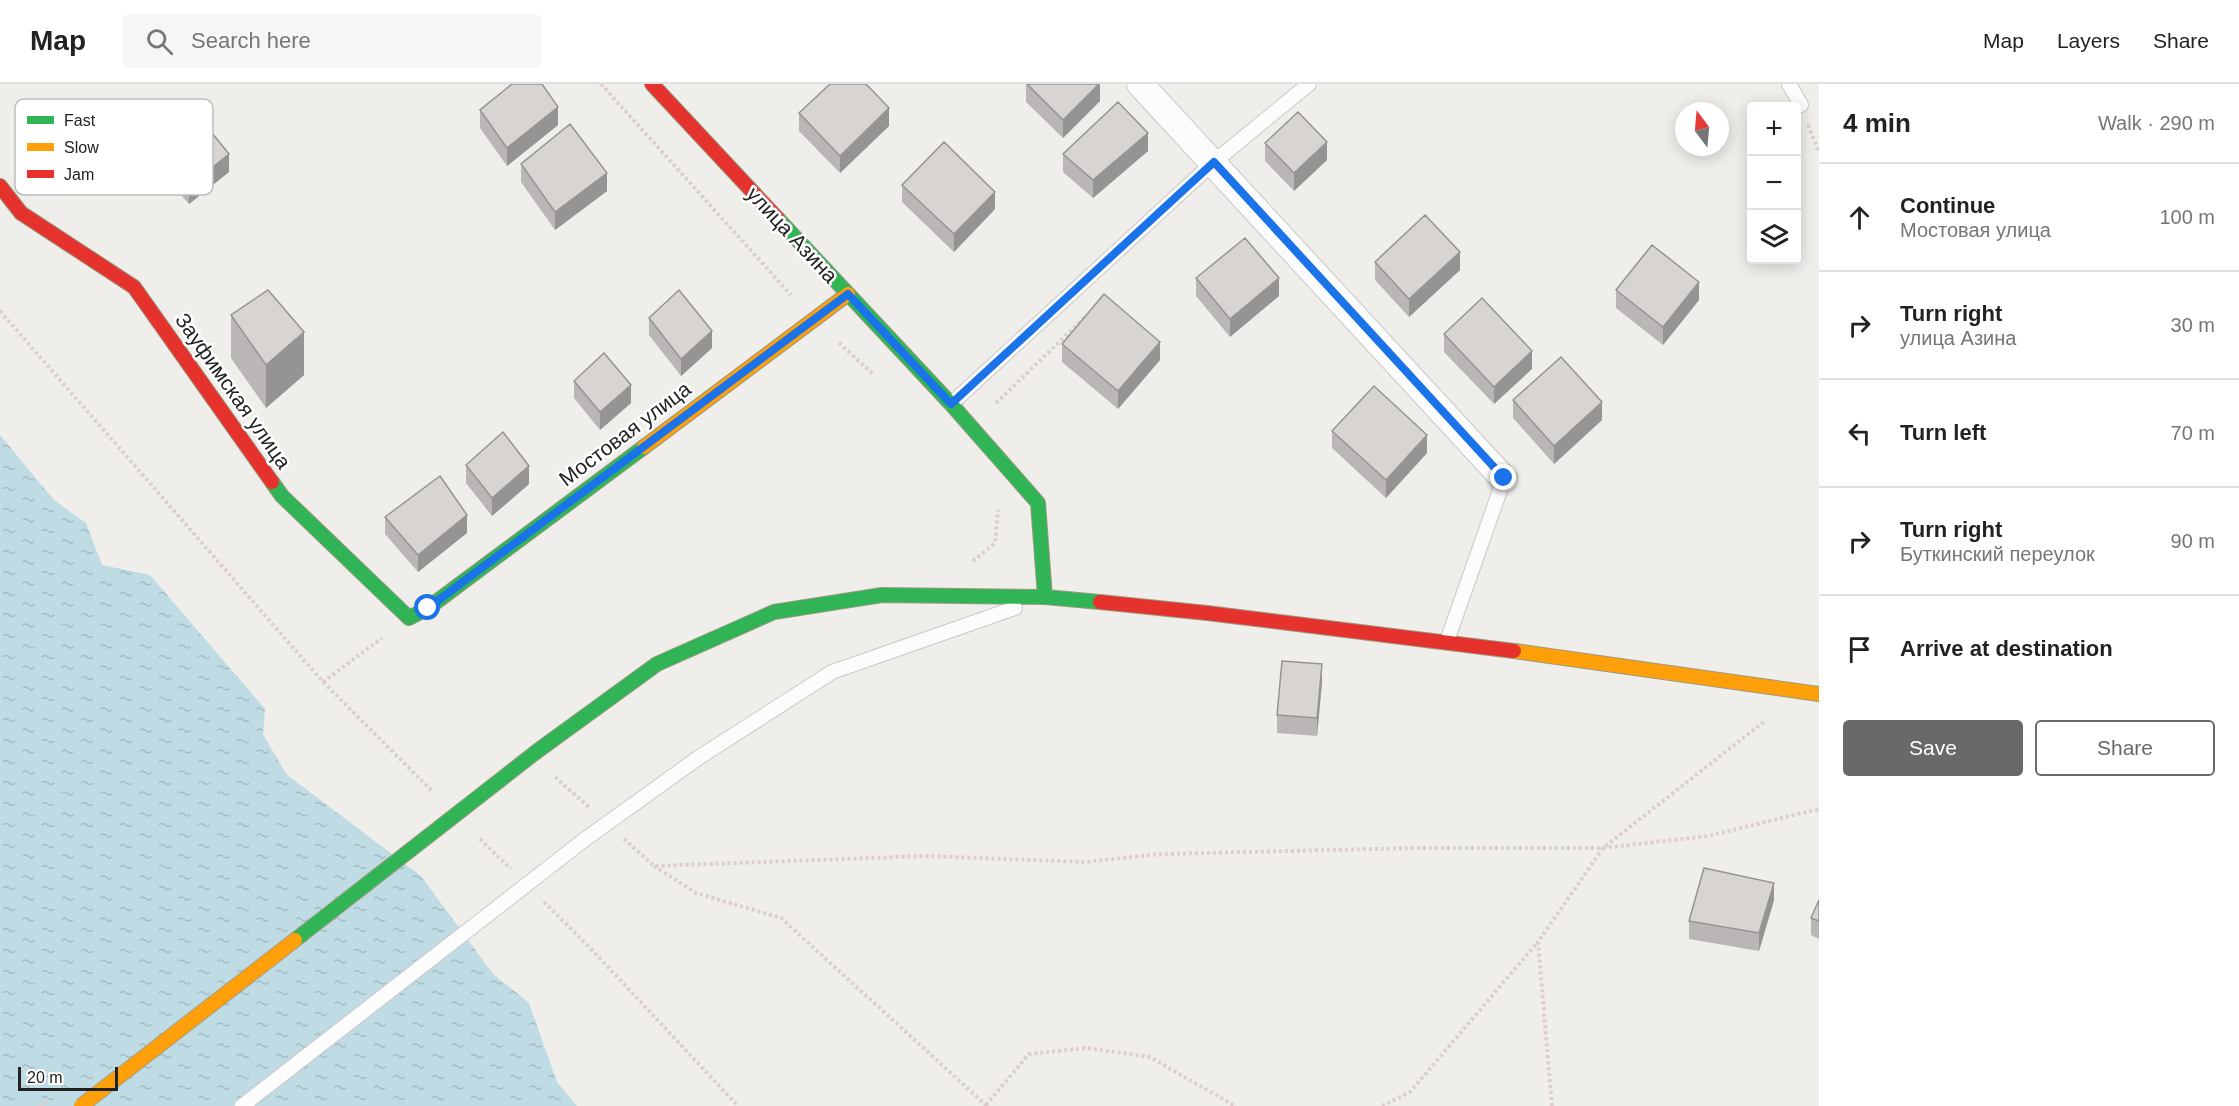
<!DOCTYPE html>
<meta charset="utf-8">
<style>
:root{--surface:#fff;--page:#f6f6f6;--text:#222;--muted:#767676;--line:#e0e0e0;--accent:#6a6968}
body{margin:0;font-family:Arial,sans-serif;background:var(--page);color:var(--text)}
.controls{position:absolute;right:18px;top:18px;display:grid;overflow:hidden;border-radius:6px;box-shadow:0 3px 15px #0003}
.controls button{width:54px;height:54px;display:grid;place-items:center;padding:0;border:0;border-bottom:2px solid var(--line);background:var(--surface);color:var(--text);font:30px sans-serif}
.compass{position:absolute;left:1675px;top:18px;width:54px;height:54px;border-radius:50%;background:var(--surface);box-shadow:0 3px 15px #0003;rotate:344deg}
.scale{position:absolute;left:18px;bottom:15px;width:100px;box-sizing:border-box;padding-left:6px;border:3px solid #222;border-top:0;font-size:16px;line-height:21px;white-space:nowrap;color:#222;-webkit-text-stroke:4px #fff;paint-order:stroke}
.stop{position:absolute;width:18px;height:18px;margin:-14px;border:4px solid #1a73e8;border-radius:50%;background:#fff}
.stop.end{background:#1a73e8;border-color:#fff;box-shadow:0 2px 6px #0008}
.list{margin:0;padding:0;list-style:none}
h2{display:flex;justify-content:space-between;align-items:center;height:78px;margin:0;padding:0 24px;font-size:26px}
h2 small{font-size:20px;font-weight:400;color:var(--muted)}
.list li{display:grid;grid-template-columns:39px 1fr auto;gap:18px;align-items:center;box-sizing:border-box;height:108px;padding:0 24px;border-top:2px solid var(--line)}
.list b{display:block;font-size:22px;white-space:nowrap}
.list p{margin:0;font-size:20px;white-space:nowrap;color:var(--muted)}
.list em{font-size:20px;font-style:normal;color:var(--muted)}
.actions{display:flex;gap:12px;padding:18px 24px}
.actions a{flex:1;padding:14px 0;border:2px solid var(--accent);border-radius:6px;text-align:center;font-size:21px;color:var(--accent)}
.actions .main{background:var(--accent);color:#fff}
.icon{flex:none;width:33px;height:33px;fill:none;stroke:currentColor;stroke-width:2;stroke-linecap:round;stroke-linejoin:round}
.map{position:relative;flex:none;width:1819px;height:1022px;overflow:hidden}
header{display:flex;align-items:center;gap:36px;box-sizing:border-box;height:84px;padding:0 30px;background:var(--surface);border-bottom:2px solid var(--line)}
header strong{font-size:28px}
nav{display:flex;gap:33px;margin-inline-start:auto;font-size:21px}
.search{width:420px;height:54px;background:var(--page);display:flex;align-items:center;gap:15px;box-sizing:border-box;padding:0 21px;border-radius:6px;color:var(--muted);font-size:22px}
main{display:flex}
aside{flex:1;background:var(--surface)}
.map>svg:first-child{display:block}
</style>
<header>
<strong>Map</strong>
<div class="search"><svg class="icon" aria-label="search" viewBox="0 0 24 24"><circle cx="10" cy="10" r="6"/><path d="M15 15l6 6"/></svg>Search here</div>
<nav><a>Map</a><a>Layers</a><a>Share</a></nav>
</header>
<main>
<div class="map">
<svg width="1819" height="1022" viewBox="0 0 1819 1022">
<defs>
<pattern id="water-ripples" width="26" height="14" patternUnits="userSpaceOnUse" patternTransform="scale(1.5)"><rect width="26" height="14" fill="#bfdbe3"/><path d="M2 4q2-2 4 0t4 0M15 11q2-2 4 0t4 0" fill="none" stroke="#a4bcc2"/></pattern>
</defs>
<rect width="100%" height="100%" fill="#f0eeeb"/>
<!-- water -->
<path fill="url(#water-ripples)" d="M0,351l54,65 32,23 16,42 48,10 115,134 -2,25 23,40 135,102 72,98 36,29 28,79 20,24h-577z"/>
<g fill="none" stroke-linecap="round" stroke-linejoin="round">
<!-- lane casing -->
<g stroke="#c9c8c7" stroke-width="16">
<path id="lane" d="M1789,0l12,21
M951,320l263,-242 95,-78
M1447,557l57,-162
M584,756l114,-82 134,-86 183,-64"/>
</g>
<!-- street casing -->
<g stroke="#c9c8c7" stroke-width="28">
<path id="street" d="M1140,0l364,395"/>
</g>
<!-- fast casing -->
<g stroke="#999a82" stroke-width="16">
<path id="fast" d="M778,135l173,185 87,99 7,94
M272,398l10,14 127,122 19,-10 216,-161
M536,668l121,-88 117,-52 108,-17 163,2 55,5"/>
</g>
<!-- slow casing -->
<g stroke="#999a82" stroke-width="16">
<path id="slow" d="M644,363l204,-153
M1514,567l305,43"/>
</g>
<!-- jam casing -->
<g stroke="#999a82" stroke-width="16">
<path id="jam" d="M652,0l126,135
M0,102l21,27 113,74 138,195
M1100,518l107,11 307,38"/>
</g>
<!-- path -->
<path stroke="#dccecd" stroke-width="4" stroke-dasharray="3 3" stroke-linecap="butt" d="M601,0l190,211
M1808,41l11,27
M0,227l323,371 109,109
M839,259l34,31
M996,319l89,-86
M973,477l22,-18 3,-33
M323,598l59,-44
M555,693l35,31
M480,755l31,30
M624,755l30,27 272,-10 159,6 76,-8 254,-6h188l105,-12 111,-27
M654,782l42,27 85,25 206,188
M544,818l48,48 146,156
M986,1021l43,-51 57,-6 64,9 85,49
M1382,1022l28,-14 127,-149
M1552,1022l-14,-164 65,-94 163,-128"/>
<!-- lane -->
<use href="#lane" stroke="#fdfcfc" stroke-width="14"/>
<!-- street -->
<use href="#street" stroke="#fdfcfc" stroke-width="26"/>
<!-- fast -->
<use href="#fast" stroke="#30b455" stroke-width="14"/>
<!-- slow -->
<use href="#slow" stroke="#ff9f0a" stroke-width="14"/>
<!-- jam -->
<use href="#jam" stroke="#e5322d" stroke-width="14"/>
<!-- lane-bridge casing -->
<g stroke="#c9c8c7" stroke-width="16" stroke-linecap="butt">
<path id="lane-bridge" d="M242,1022l342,-266"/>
</g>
<!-- fast-bridge casing -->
<g stroke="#a79c86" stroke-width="16" stroke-linecap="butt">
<path id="fast-bridge" d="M295,856l241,-188"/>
</g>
<!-- slow-bridge casing -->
<g stroke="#a79c86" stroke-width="16" stroke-linecap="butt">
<path id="slow-bridge" d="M81,1022l214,-166"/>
</g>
<!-- path-bridge -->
<path stroke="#dccecd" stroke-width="4" stroke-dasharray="3 3" stroke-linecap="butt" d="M40,1022l9,-7"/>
<!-- lane-bridge -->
<use href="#lane-bridge" stroke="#fdfcfc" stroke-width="14"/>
<!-- fast-bridge -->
<use href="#fast-bridge" stroke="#30b455" stroke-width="14"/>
<!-- slow-bridge -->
<use href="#slow-bridge" stroke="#ff9f0a" stroke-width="14"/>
</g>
<!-- wall -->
<path fill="#b9b6b5" d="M1026,0h74v17l-37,37 -37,-36z
M480,26l78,15 -51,41 -27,-38z
M799,29l90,13 -49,47 -41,-42z
M1265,59l62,17 -33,31 -29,-30z
M1148,67l-55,47 -30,-26v-18z
M161,71l68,17 -40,32 -28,-31z
M521,80l86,27 -52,39 -34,-48z
M902,101l93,24 -41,43 -52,-50z
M1375,178l85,8 -51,47 -34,-37z
M1196,194l83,18 -49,41 -34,-41z
M1616,206l83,10 -36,45 -47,-37z
M231,231l73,60 -38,33 -35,-50z
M649,234l63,30 -31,28 -32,-41z
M1444,250l88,35 -38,35 -50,-52z
M1062,260l98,16 -42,49 -56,-47z
M574,297l57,22 -31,27 -26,-32z
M1513,316l89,20 -48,44 -41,-46z
M1332,347l95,22 -41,45 -54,-50z
M466,381l63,19 -37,32 -26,-33z
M385,433l82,16 -49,39 -33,-38z
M1322,598l-5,54 -40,-3v-18z
M1774,816l-15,51 -70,-12v-18z
M1819,816v39l-8,-4v-17z"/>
<!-- shaded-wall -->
<path fill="#969493" d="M1099,0h1v17l-37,37v-18z
M558,23v18l-51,41v-18z
M889,24v18l-49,47v-17z
M1148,49v18l-55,47v-18z
M1327,58v18l-33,31v-18z
M229,70v18l-40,32v-18z
M607,89v18l-52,39v-18z
M995,108v17l-41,43v-18z
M1460,168v18l-51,47v-18z
M1279,194v18l-49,41v-18z
M1699,198v18l-36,45v-18z
M712,247v17l-31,28v-17z
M304,248v43l-38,33v-43z
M1160,258v18l-42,49v-18z
M1532,267v18l-38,35v-17z
M631,301v18l-31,27v-18z
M1602,318v18l-48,44v-18z
M1427,351v18l-41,45v-18z
M529,382v18l-37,32v-18z
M467,431v18l-49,39v-17z
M1322,580v18l-5,54v-18z
M1774,799v17l-15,51v-18z"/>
<!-- building -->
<path fill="#d7d4d2" stroke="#969493" stroke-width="1.5" d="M512,0h30l16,23 -51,41 -27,-38z
M830,0h36l23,24 -49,48 -41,-43z
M1027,0h72l-36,36z
M1118,18l30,31 -55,47 -30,-26z
M1298,28l29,30 -33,31 -29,-30z
M199,33l30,37 -40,32 -28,-31z
M570,40l37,49 -52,39 -34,-48z
M944,58l51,50 -41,42 -52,-49z
M1425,131l35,37 -51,47 -34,-37z
M1245,154l34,40 -49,41 -34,-41z
M1652,161l47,37 -36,45 -47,-37z
M268,206l36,42 -38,33 -35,-50z
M679,206l33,41 -31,28 -32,-41z
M1104,210l56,48 -42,49 -56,-47z
M1482,214l50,53 -38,36 -50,-53z
M604,269l27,32 -31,27 -26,-31z
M1561,273l41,45 -48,44 -41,-46z
M1374,302l53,49 -41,45 -54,-49z
M503,348l26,34 -37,32 -26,-33z
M440,392l27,39 -49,40 -33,-38z
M1282,577l40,3 -5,54 -40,-3z
M1704,784l70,15 -15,50 -70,-12z
M1819,816v21l-8,-3z"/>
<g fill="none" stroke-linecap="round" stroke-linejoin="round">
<!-- route -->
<path stroke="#1a73e8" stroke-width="8" d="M428,524l420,-314 103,110 263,-242 290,316"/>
</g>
<g text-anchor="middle" stroke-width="5" stroke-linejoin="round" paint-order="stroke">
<!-- street labels -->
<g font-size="21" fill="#222" stroke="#fff">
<text transform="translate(792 151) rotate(47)" y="7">улица Азина</text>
<text transform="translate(233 307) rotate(55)" y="7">Зауфимская улица</text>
<text transform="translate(625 350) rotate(-37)" y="7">Мостовая улица</text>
</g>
</g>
<!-- legend -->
<rect x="15" y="15" width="198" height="96" rx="9" fill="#fff" stroke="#bdbdbd" stroke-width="1.5"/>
<rect x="27" y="32" width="27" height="8" fill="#30b455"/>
<rect x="27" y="59" width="27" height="8" fill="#ff9f0a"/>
<rect x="27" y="86" width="27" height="8" fill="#e5322d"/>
<g font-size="16" fill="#222">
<text x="64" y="42">Fast</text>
<text x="64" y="69">Slow</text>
<text x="64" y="96">Jam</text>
</g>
</svg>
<div class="controls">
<button>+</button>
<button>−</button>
<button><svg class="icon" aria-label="layers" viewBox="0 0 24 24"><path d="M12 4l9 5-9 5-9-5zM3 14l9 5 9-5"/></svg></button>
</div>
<svg class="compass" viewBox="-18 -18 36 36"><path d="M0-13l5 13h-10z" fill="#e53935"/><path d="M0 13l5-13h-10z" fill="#767676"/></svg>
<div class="scale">20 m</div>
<div class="stop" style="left:428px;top:524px"></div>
<div class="stop end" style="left:1504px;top:394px"></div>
</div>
<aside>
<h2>4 min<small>Walk · 290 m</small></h2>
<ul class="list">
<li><svg class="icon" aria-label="ahead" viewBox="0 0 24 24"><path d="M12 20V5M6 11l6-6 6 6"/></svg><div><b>Continue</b><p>Мостовая улица</p></div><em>100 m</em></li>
<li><svg class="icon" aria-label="right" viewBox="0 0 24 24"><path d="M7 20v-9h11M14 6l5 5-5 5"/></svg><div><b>Turn right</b><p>улица Азина</p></div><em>30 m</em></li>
<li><svg class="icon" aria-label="left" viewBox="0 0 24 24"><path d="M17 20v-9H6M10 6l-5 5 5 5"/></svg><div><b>Turn left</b></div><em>70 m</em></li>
<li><svg class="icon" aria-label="right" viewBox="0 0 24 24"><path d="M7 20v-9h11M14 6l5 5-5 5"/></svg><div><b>Turn right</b><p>Буткинский переулок</p></div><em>90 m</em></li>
<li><svg class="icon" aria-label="arrive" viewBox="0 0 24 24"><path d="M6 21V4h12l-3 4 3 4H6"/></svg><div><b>Arrive at destination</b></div></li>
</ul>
<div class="actions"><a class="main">Save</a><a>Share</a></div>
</aside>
</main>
